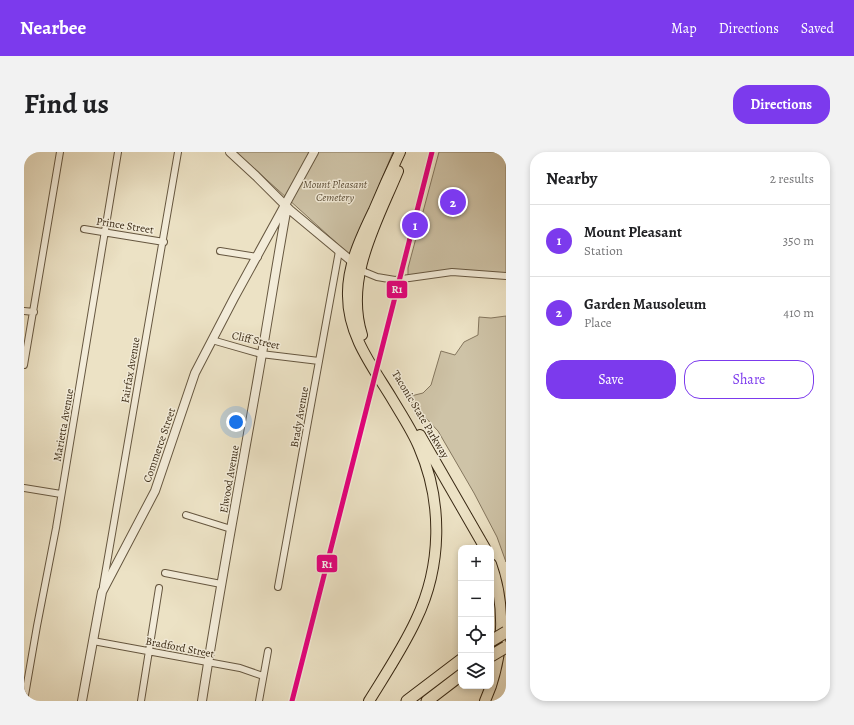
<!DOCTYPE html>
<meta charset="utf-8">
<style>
:root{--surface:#fff;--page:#f2f2f2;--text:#202124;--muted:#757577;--line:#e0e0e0;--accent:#7c3aed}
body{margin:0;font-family:Alegreya,serif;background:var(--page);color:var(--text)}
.controls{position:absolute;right:12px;bottom:12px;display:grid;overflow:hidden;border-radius:8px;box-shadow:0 2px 6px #0003}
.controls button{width:36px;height:36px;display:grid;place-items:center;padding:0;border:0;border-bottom:1px solid var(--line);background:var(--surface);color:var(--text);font:20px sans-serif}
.you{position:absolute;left:212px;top:270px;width:14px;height:14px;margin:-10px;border:3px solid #fff;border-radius:50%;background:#1a73e8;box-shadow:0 0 0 6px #1a73e833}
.badge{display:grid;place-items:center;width:26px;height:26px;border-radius:50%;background:var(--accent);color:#fff;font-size:13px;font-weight:700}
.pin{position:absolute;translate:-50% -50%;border:2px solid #fff;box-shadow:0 1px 4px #0006}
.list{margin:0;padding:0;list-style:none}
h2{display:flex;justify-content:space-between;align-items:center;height:52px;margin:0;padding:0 16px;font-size:17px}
h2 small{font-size:13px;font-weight:400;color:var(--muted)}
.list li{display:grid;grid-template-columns:26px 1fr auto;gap:12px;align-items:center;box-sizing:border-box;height:72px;padding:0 16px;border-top:1px solid var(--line)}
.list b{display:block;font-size:15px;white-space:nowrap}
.list p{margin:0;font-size:13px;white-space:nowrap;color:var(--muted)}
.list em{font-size:13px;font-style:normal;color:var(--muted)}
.actions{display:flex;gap:8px;padding:12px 16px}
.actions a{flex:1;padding:9px 0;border:1px solid var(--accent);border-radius:16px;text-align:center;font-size:14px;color:var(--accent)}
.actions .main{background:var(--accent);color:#fff}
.icon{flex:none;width:22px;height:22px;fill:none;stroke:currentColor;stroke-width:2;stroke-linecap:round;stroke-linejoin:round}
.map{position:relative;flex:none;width:482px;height:549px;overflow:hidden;border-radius:16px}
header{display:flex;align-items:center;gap:24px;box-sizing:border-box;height:56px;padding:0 20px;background:var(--accent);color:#fff}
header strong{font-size:19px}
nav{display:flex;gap:22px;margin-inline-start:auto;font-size:14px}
.intro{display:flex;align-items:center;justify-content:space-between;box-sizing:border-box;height:96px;padding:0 24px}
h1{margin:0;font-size:28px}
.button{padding:10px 18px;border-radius:16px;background:var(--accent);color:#fff;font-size:14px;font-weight:700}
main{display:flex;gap:24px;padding:0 24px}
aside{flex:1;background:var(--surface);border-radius:16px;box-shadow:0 2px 6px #0003}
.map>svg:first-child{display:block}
</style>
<header>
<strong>Nearbee</strong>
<nav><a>Map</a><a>Directions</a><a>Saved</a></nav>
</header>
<div class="intro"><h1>Find us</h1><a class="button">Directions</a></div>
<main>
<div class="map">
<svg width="482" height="549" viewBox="0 0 482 549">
<rect width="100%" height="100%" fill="#ece2c5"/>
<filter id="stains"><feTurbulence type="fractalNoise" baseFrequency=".005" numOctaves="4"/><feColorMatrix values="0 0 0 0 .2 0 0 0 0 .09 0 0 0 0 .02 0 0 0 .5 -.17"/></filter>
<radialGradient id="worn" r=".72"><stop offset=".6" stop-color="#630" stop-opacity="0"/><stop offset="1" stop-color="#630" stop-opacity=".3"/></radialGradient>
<!-- green -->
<path fill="#cec3a7" stroke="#84765e" d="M212,0h157l-43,103z
M415,0h67v121l-98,3v-8z
M482,164v246l-9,-25 -23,-44 -36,-62 -27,-29v-6l12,-3 8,-8 10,-34 14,4 9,-13 14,-7 1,-18 12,1z"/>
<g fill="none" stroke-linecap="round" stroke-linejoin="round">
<!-- minor casing -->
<g stroke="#665740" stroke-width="8">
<path id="minor" d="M60,77l80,13
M196,99l38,6
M336,118l17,7 18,3 57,-8 54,4
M0,159l10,1
M188,188l49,14 58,7
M0,213l36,-213
M0,336l37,6
M162,363l45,14
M141,421l56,11
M79,434l75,-434
M254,435l61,-336
M69,489l147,27 23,8
M0,549l13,-75 19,-98 62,-376
M117,549l18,-113
M235,549l9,-50"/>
</g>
<!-- tertiary casing -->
<g stroke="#665740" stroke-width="10">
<path id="tertiary" d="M206,0l26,24 34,34 59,49 6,6
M58,549l20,-109 53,-101 40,-118 39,-75 80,-146
M178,549c16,-103 35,-205 53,-307 11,-61 20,-121 31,-182l-1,-7"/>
</g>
<!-- trunk casing -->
<g stroke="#392914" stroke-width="12">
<path id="trunk" d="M338,183c-18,-57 15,-113 36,-164
M396,283l65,113
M467,412c14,39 13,82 0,122
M345,549c16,-26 34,-53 47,-81 26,-54 27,-118 3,-173 -7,-17 -18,-33 -28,-50 -19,-31 -43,-62 -43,-101 -1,-30 13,-59 26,-86 8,-19 17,-39 26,-58
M461,549l6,-15"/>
</g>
<!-- motorway casing -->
<g stroke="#392914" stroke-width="13">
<path id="motorway" d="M383,549l54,-41
M403,549l34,-26"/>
</g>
<!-- minor -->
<use href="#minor" stroke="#f3ecd9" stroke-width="6"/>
<!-- tertiary -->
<use href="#tertiary" stroke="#f3ecd9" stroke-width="8"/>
<!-- trunk -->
<use href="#trunk" stroke="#ece2c5" stroke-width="10"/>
<!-- motorway -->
<use href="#motorway" stroke="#ece2c5" stroke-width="11"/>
<!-- motorway-bridge casing -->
<g stroke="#392914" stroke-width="13" stroke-linecap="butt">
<path id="motorway-bridge" d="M467,489l15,-9
M467,504l15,-9"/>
</g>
<!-- motorway-bridge -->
<use href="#motorway-bridge" stroke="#ece2c5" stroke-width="11"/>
<!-- rail-1 casing -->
<g stroke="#f3ecd9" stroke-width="8">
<path id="rail-1" d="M268,549l140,-549"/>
</g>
<!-- rail-1 -->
<use href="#rail-1" stroke="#e5007d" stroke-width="5"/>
</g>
<g text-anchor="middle" stroke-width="3" stroke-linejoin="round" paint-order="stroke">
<!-- park labels -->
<g font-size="11" font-style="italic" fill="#5e5039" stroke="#f3ecd9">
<text x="311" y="36">Mount Pleasant<tspan x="311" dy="13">Cemetery</tspan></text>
</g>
<!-- street labels -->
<g font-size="11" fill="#392914" stroke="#f3ecd9">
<text transform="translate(101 73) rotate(9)" y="4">Prince Street</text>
<text transform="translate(232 188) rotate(13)" y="4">Cliff Street</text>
<text transform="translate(106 218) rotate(-80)" y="4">Fairfax Avenue</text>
<text transform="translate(397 262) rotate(59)" y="4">Taconic State Parkway</text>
<text transform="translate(275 265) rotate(-80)" y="4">Brady Avenue</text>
<text transform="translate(39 273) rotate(-80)" y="4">Marietta Avenue</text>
<text transform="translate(135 293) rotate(-71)" y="4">Commerce Street</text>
<text transform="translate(205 327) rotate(-80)" y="4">Elwood Avenue</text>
<text transform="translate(156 495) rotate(11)" y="4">Bradford Street</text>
</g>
</g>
<g stroke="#f3ecd9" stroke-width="1.5">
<rect x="362" y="128" width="22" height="19" rx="4" fill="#e5007d"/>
<rect x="292" y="402" width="22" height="19" rx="4" fill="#e5007d"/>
</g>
<g font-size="11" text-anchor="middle" font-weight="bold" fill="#fff">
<text x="373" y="141">R1</text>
<text x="303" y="416">R1</text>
</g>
<rect width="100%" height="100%" filter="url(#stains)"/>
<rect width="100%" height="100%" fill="url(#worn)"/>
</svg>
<div class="controls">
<button>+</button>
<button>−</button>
<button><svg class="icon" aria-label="locate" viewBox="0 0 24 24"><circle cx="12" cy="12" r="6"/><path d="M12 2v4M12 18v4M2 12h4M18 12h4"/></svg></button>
<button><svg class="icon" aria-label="layers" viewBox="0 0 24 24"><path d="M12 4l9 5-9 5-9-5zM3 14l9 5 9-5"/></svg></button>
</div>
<div class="you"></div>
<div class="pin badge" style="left:391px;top:73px">1</div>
<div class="pin badge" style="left:429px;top:50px">2</div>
</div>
<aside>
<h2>Nearby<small>2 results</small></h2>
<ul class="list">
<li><span class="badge">1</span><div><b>Mount Pleasant</b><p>Station</p></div><em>350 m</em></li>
<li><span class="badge">2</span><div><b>Garden Mausoleum</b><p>Place</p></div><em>410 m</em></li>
</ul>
<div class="actions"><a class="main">Save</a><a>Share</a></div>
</aside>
</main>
